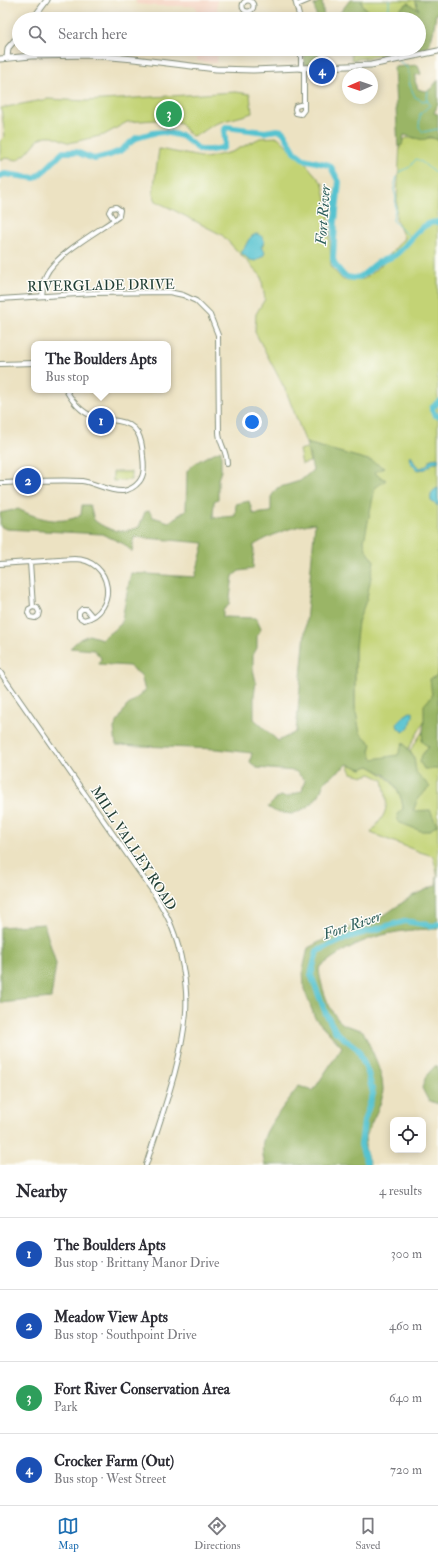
<!DOCTYPE html>
<meta charset="utf-8">
<style>
:root{--surface:#fff;--page:#f7f7f7;--text:#2b2b33;--muted:#7c7c81;--line:#e1e1e2;--accent:#1f6fb2}
body{margin:0;font-family:"IM FELL Double Pica",serif;background:var(--page);color:var(--text)}
.controls{position:absolute;right:12px;bottom:12px;display:grid;overflow:hidden;border-radius:8px;box-shadow:0 2px 10px #0003}
.controls button{width:36px;height:36px;display:grid;place-items:center;padding:0;border:0;border-bottom:1px solid var(--line);background:var(--surface);color:var(--text);font:20px sans-serif}
.compass{position:absolute;left:342px;top:68px;width:36px;height:36px;border-radius:50%;background:var(--surface);box-shadow:0 2px 10px #0003;rotate:268deg}
.you{position:absolute;left:252px;top:422px;width:14px;height:14px;margin:-10px;border:3px solid #fff;border-radius:50%;background:#1a73e8;box-shadow:0 0 0 6px #1a73e833}
.badge{display:grid;place-items:center;width:26px;height:26px;border-radius:50%;background:var(--accent);color:#fff;font-size:13px;font-weight:700}
.pin{position:absolute;translate:-50% -50%;border:2px solid #fff;box-shadow:0 1px 4px #0006}
.popup{position:absolute;left:31px;top:341px;width:140px;height:52px;box-sizing:border-box;display:grid;place-content:center;border-radius:8px;background:var(--surface);filter:drop-shadow(0 1px 3px #0005);font-size:13px;white-space:nowrap;color:var(--muted)}
.popup b{font-size:15px;color:var(--text)}
.popup::after{content:'';position:absolute;left:50%;top:100%;margin-left:-8px;border:8px solid transparent;border-top-color:var(--surface)}
.list{margin:0;padding:0;list-style:none}
h2{display:flex;justify-content:space-between;align-items:center;height:52px;margin:0;padding:0 16px;font-size:17px}
h2 small{font-size:13px;font-weight:400;color:var(--muted)}
.list li{display:grid;grid-template-columns:26px 1fr auto;gap:12px;align-items:center;box-sizing:border-box;height:72px;padding:0 16px;border-top:1px solid var(--line)}
.list b{display:block;font-size:15px;white-space:nowrap}
.list p{margin:0;font-size:13px;white-space:nowrap;color:var(--muted)}
.list em{font-size:13px;font-style:normal;color:var(--muted)}
.icon{flex:none;width:22px;height:22px;fill:none;stroke:currentColor;stroke-width:2;stroke-linecap:round;stroke-linejoin:round}
.map{position:relative;flex:none;width:438px;height:1165px;overflow:hidden}
.search{position:absolute;background:var(--surface);box-shadow:0 2px 10px #0003;left:12px;right:12px;top:12px;height:44px;display:flex;align-items:center;gap:10px;box-sizing:border-box;padding:0 14px;border-radius:22px;color:var(--muted);font-size:15px}
.sheet{height:340px;background:var(--surface)}
nav{display:flex;justify-content:space-around;align-items:center;box-sizing:border-box;height:56px;border-top:1px solid var(--line);background:var(--surface);font-size:11px;color:var(--muted)}
nav a{display:grid;justify-items:center;gap:2px}
nav .on{color:var(--accent)}
.map>svg:first-child{display:block}
</style>
<div class="map">
<svg width="438" height="1165" viewBox="0 0 438 1165">
<rect width="100%" height="100%" fill="#fdfcf7"/>
<filter id="ink" filterUnits="userSpaceOnUse"><feTurbulence type="fractalNoise" baseFrequency=".025" numOctaves="2"/><feDisplacementMap in="SourceGraphic" scale="8" xChannelSelector="R" yChannelSelector="G"/><feConvolveMatrix kernelMatrix="1 2 1 2 8 2 1 2 1" color-interpolation-filters="sRGB"/></filter>
<filter id="wash" filterUnits="userSpaceOnUse"><feTurbulence type="fractalNoise" baseFrequency=".012" numOctaves="4" result="noise"/><feDisplacementMap in="SourceGraphic" scale="16" xChannelSelector="R" yChannelSelector="G"/><feGaussianBlur stdDeviation="0.9" result="paint"/><feColorMatrix in="noise" values="0 0 0 0 0 0 0 0 0 0 0 0 0 0 0 0 0 1.4 0 .05"/><feComposite in="paint" operator="in"/></filter>
<g filter="url(#wash)">
<rect width="100%" height="100%" fill="#ece2c2"/>
<!-- built -->
<path fill="#f5d3c1" d="M136,0h81v19h-20l-1,-13h-40l-20,-2z
M197,49h20v14l-20,-2z"/>
<!-- green -->
<path fill="#c3d375" stroke="#718854" d="M361,0h54l4,11 -11,-8 -14,10 1,6h-22l1,-4 -11,-9z
M350,49h49l-3,3 1,4 -7,1 -2,-3 -36,6z
M236,92l14,2 2,19c-11,4 -23,6 -34,10 -10,3 -13,10 -26,13l-6,-5 -5,-7 -13,-5 -41,3 -23,13 -35,8 -16,-7h-7l-7,3 -13,15 -9,6 -11,-2 -6,2v-19l5,-5 -4,-28 47,-9 38,2z
M278,137l28,27 17,20 6,31 2,52 12,13 21,-1 17,-14 23,-27 -8,-19 4,-76 6,-5h32v559l-29,51 -10,13 -35,-2 -9,-52v-59l12,-188 -61,-17 -20,-52 -31,-59 1,-18 9,-15 -4,-23 -39,-41 -66,-34 -3,-7 6,-45 47,9 26,-6 28,-14z
M307,448l3,14 -8,2 -3,-14z
M113,472h18v8l-18,1z
M423,731l-1,11 7,4 -7,9 16,14v108l-5,-21 -13,-4 -49,-19c4,-7 10,-12 13,-19 5,-11 1,-22 -1,-34l-12,-6 -7,2 -12,-3 -4,-9 14,5 7,-3c18,10 33,22 34,43l10,2 5,-13 -4,-40 -4,-7z"/>
<!-- forest -->
<path fill="#9ab566" stroke="#5c794d" fill-rule="evenodd" d="M322,0l2,19h-7l-3,-14z
M350,0h11l2,6 11,9 -1,4h-38z
M415,0h23v14h-2l-3,19 -5,15 -31,8 -2,-7h24v-30h-24l-1,-6 14,-10 11,7z
M304,49h15v9l9,1 1,6h-24z
M418,65l3,9 -5,1 -1,6 3,8c12,5 13,-1 20,-9v24l-4,9 4,1v26l-8,-3 -7,3 -19,-5 -2,10 -4,2 -4,-80z
M306,443l66,18 12,7 -9,4 1,2 10,6 -11,8 -11,53 2,8 8,12 -7,37 -9,24 -3,26v59l5,26 12,11 -2,7 3,8 25,-4 5,-13 11,16 2,14 14,15 -12,11 -5,13 17,-1 7,15 -8,6h-8l-23,-9 -1,-8 6,-5c0,-12 -9,-28 -19,-35 -5,-3 -10,-5 -15,-8l-7,3 -14,-5 -23,17 -6,14 -11,12 -16,7 -16,-2 -8,-5 11,-11 8,1 15,-6 3,-11 -10,-9 -38,-3 -7,-6 2,-9 -35,-4 -101,-4 -2,-17 12,-21 19,-16 -4,-16 -12,-9 -30,-2 2,-6 -7,-8 -24,-2 10,-9 9,-4 13,4 19,-15 10,-51 64,4 9,-34 -70,-6 -2,15 -8,-8 -22,-10 -96,-5 -6,-3v-13l18,-4c18,9 43,17 63,6l1,-10h8l4,15c14,11 28,14 45,7l6,-15 4,-1 4,6 16,5 17,-12 1,-39c8,-10 23,-16 34,-21v21l-3,8v20l-4,2 -1,17 22,-2 1,-12 13,-3 4,13 18,-2v-15l6,-9 23,-7 13,-11zM315,523l-19,209 -18,9 -24,-22v-24l2,-13 -3,-13v-14l4,-7v-12l4,-7 -5,-11 -33,-1v-7l6,-5 4,-29 6,-5 14,-2 1,-24c21,-12 37,-18 61,-22z
M438,671v98h-14l-4,-7 2,-7 7,-8 -7,-5 2,-21v-16l8,-9 -2,-17 6,-3z
M437,876l1,53c-47,0 -82,9 -119,39 1,16 10,45 23,55 5,4 15,5 21,8 7,16 20,40 20,58 0,21 -19,38 -18,58 0,6 4,13 5,18h-105c-2,-8 -4,-19 -1,-27 5,-15 25,-38 35,-52l14,5 29,-44 -27,-29 -11,-29 -1,-19 5,-22 34,-18 38,-12 32,-22 24,-11z
M44,924l12,40 -5,34 -51,5v-76z
M435,1066h3v38l-10,-4 -6,-12 4,-12z"/>
<!-- water -->
<path fill="#57c3d0" stroke="#3b8082" d="M256,234c7,0 11,7 5,13l4,5 -1,3 -8,6 -6,-1 -9,-7c6,-7 6,-16 15,-19z
M411,455l4,9 5,4 6,-2 5,-7 7,-1v4h-4l-8,7 -9,1 -7,-8 -1,-6z
M438,488v18l-7,-5c-1,-6 1,-11 7,-13z
M410,712h3c1,6 -4,18 -10,20l-5,-4 -1,-4 4,-6z"/>
<g fill="none" stroke-linecap="round" stroke-linejoin="round">
<!-- stream -->
<path stroke="#57c3d0" stroke-width="1" d="M386,19l-6,-5v-3l9,-2v-9
M393,49l1,9
M399,61c10,7 10,8 10,21 1,5 4,10 6,15l8,4 4,-1 3,5 -10,9 -1,13 4,5 15,-3
M427,100l1,-9
M412,238c-4,-2 -17,-15 -19,-18l2,-10 1,-13 -2,-8 3,-13 4,-5 9,-4 6,-8c8,3 14,12 22,14"/>
<!-- river -->
<path stroke="#57c3d0" stroke-width="6" d="M0,176l5,-2 30,4 12,-10 16,-16h13l18,7 16,-4 10,-4 16,-13 17,-5 11,-1 18,4 18,14h11l12,-2c6,-7 -2,-13 3,-21l39,5 12,-2 5,1 2,2 11,19 9,7 25,6 2,2 8,15 -4,39 -2,38 2,6 9,11c17,6 20,-3 32,-12 5,-4 13,-5 19,-9 14,-10 25,-34 43,-33
M438,402l-6,6v2l3,5 3,1
M367,1165l-6,-20 3,-24 9,-27 -5,-21 -10,-24 -22,-17 -10,-18 -15,-39 6,-24 35,-15 53,-15 29,5 4,-2"/>
</g>
</g>
<g filter="url(#ink)">
<g fill="none" stroke-linecap="round" stroke-linejoin="round">
<!-- minor casing -->
<g stroke="#86907b" stroke-width="6">
<path id="minor" d="M295,0l5,19
M242.5 6a5.5 5.5 0 1 1 11 0a5.5 5.5 0 1 1-11 0Z
M297,5l12,-5
M301,49v20
M304,69v41l-3,4 -5,-1 -1,-4 1,-3 8,-2
M42,296c1,-7 1,-15 4,-21 9,-20 54,-45 72,-58l1,-1 1,-6 -4,-3 -5,1 -2,4 5,8
M0,299l93,-6 76,-1 14,3 13,6 14,14 8,20 1,97c0,12 8,18 8,32
M0,364l34,-1
M0,483c26,-1 56,-4 82,-2 14,2 27,11 41,10 6,-1 12,-4 16,-9 6,-7 5,-17 4,-26 -1,-18 -5,-32 -25,-35 -6,-1 -13,-1 -18,-2 -16,-4 -27,-16 -34,-29
M30,562l3,45 -4,2 -1,4 2,4 5,1 3,-2 1,-4 -2,-4 -4,-1
M0,564l74,-5c39,0 45,53 10,61l-5,-3v-5l3,-3h4l6,7
M0,672l154,221c6,11 13,21 17,32 10,24 17,61 15,87 -4,50 -25,105 -40,153"/>
</g>
<!-- major casing -->
<g stroke="#86907b" stroke-width="7">
<path id="major" d="M33,19l14,-19
M7,58l1,-10 11,-13
M0,59l31,-3 58,-1 45,4 82,10 37,1 118,-5 67,-14"/>
</g>
<!-- minor -->
<use href="#minor" stroke="#fff" stroke-width="4"/>
<!-- major -->
<use href="#major" stroke="#fff" stroke-width="5"/>
</g>
</g>
<g text-anchor="middle" stroke-width="3" stroke-linejoin="round" paint-order="stroke">
<!-- street labels -->
<g font-size="14" fill="#1f3d34" stroke="#fdfcf7">
<text transform="translate(101 285) rotate(-1)" y="5">RIVERGLADE DRIVE</text>
<text transform="translate(134 848) rotate(57)" y="5">MILL VALLEY ROAD</text>
</g>
<!-- water labels -->
<g font-size="15" font-style="italic" fill="#2d5e5b" stroke="#fdfcf7">
<text transform="translate(323 215) rotate(-86)" y="5">Fort River</text>
<text transform="translate(352 925) rotate(-19)" y="5">Fort River</text>
</g>
</g>
</svg>
<div class="controls">
<button><svg class="icon" aria-label="locate" viewBox="0 0 24 24"><circle cx="12" cy="12" r="6"/><path d="M12 2v4M12 18v4M2 12h4M18 12h4"/></svg></button>
</div>
<svg class="compass" viewBox="-18 -18 36 36"><path d="M0-13l5 13h-10z" fill="#e53935"/><path d="M0 13l5-13h-10z" fill="#7c7c81"/></svg>
<div class="you"></div>
<div class="pin badge" style="left:101px;top:421px;background:#1a4fb4">1</div>
<div class="popup"><b>The Boulders Apts</b>Bus stop</div>
<div class="pin badge" style="left:28px;top:481px;background:#1a4fb4">2</div>
<div class="pin badge" style="left:169px;top:114px;background:#2e9e5b">3</div>
<div class="pin badge" style="left:322px;top:71px;background:#1a4fb4">4</div>
<div class="search"><svg class="icon" aria-label="search" viewBox="0 0 24 24"><circle cx="10" cy="10" r="6"/><path d="M15 15l6 6"/></svg>Search here</div>
</div>
<section class="sheet">
<h2>Nearby<small>4 results</small></h2>
<ul class="list">
<li><span class="badge" style="background:#1a4fb4">1</span><div><b>The Boulders Apts</b><p>Bus stop · Brittany Manor Drive</p></div><em>300 m</em></li>
<li><span class="badge" style="background:#1a4fb4">2</span><div><b>Meadow View Apts</b><p>Bus stop · Southpoint Drive</p></div><em>460 m</em></li>
<li><span class="badge" style="background:#2e9e5b">3</span><div><b>Fort River Conservation Area</b><p>Park</p></div><em>640 m</em></li>
<li><span class="badge" style="background:#1a4fb4">4</span><div><b>Crocker Farm (Out)</b><p>Bus stop · West Street</p></div><em>720 m</em></li>
</ul>
</section>
<nav>
<a class="on"><svg class="icon" aria-label="map" viewBox="0 0 24 24"><path d="M3 6l6-2 6 2 6-2v14l-6 2-6-2-6 2zM9 4v14M15 6v14"/></svg>Map</a>
<a><svg class="icon" aria-label="directions" viewBox="0 0 24 24"><path d="M12 3l9 9-9 9-9-9zM9 14v-3h6M13 9l2 2-2 2"/></svg>Directions</a>
<a><svg class="icon" aria-label="saved" viewBox="0 0 24 24"><path d="M7 4h10v16l-5-4-5 4z"/></svg>Saved</a>
</nav>
